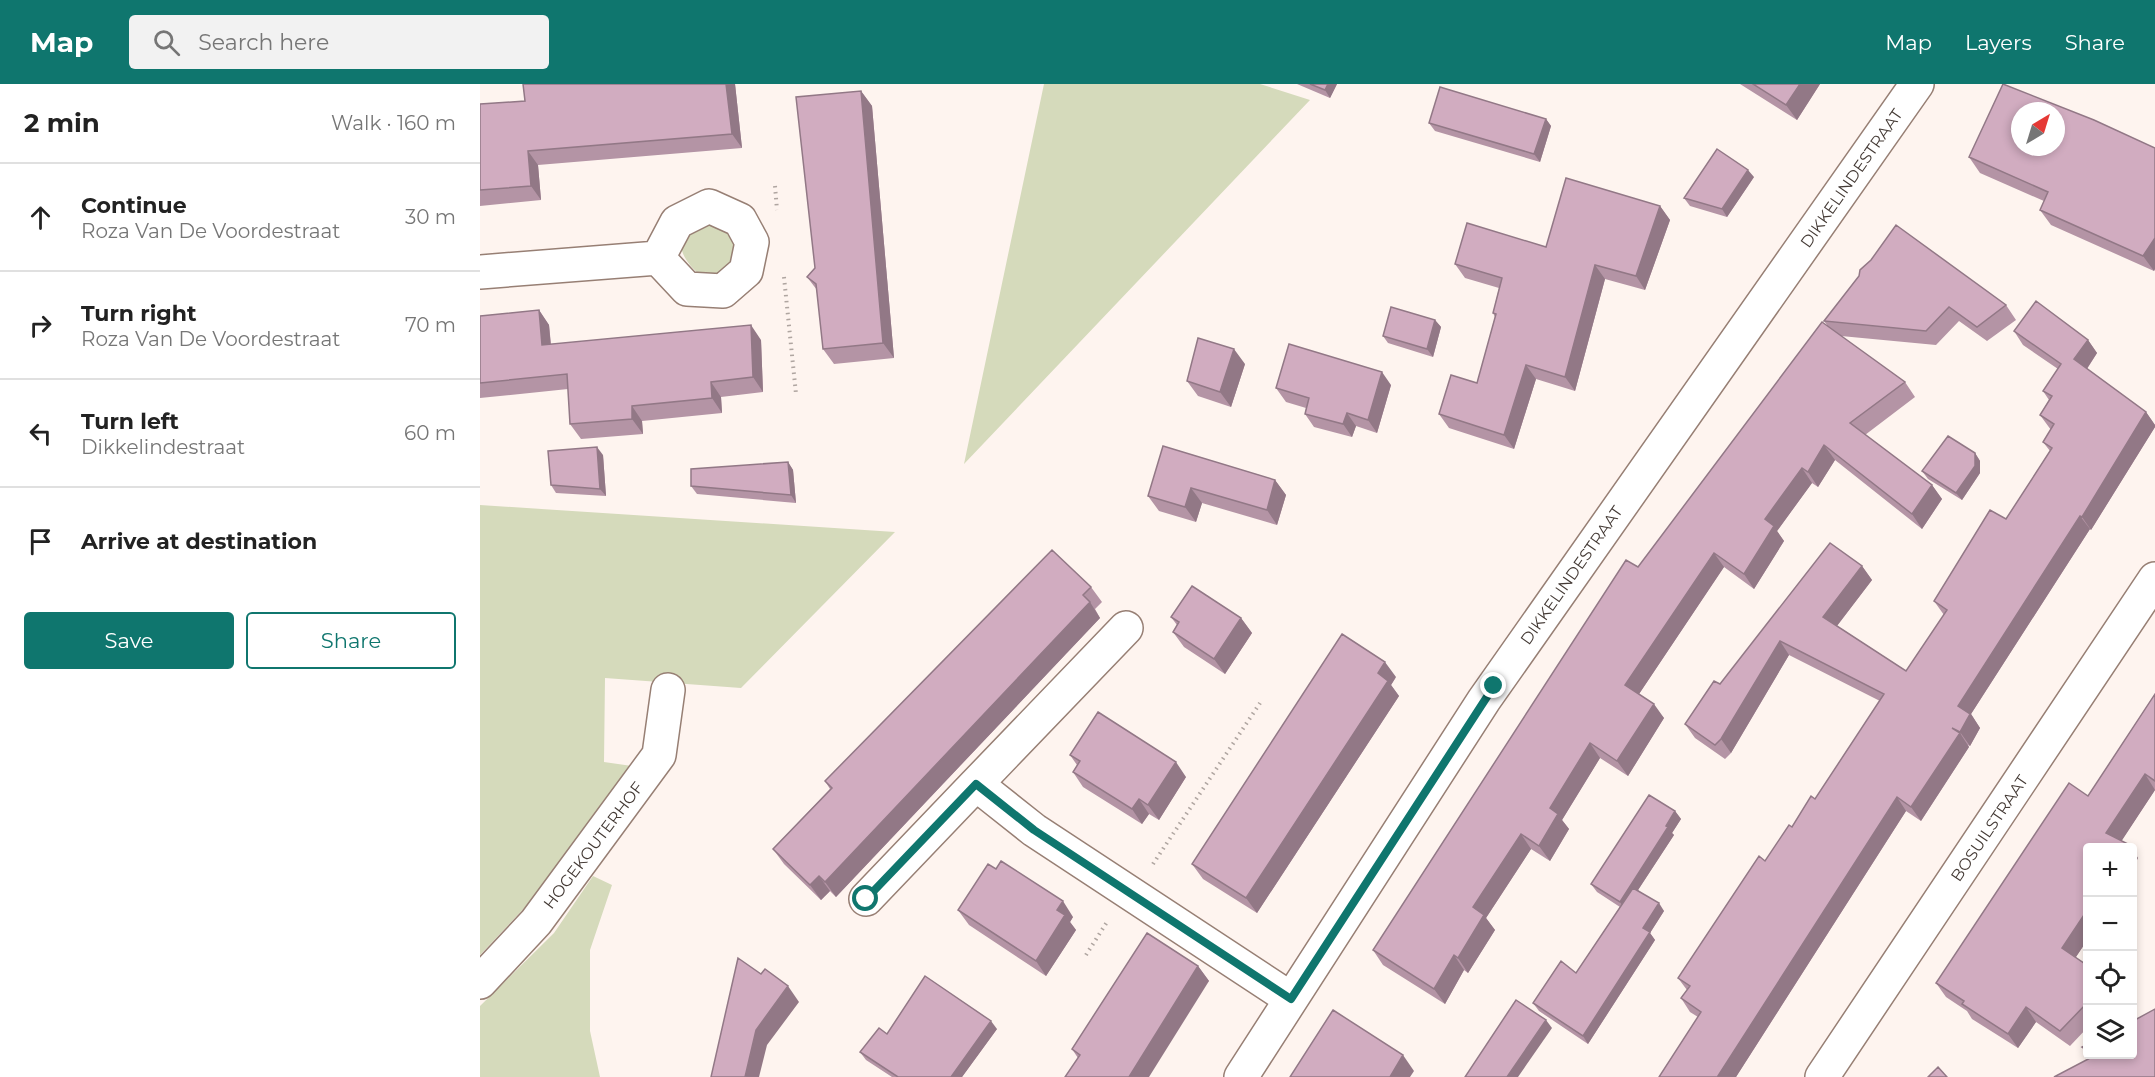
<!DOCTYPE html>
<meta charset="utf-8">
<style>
:root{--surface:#fff;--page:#f2f2f2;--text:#222;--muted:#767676;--line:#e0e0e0;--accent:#0f766e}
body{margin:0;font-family:Montserrat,sans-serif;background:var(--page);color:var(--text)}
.controls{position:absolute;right:18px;bottom:18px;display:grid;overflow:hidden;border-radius:6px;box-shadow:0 3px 9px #0003}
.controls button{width:54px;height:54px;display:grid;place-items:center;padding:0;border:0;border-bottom:2px solid var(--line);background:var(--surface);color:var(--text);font:30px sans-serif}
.compass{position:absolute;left:1531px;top:18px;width:54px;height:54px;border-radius:50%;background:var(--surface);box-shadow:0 3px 9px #0003;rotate:38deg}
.stop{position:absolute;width:18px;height:18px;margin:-14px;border:4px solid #0f766e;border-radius:50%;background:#fff}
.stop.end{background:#0f766e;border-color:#fff;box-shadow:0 2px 6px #0008}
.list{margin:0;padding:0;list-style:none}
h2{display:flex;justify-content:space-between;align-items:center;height:78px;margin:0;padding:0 24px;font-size:26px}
h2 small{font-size:20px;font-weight:400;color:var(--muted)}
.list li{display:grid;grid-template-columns:39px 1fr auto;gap:18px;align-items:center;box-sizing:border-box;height:108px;padding:0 24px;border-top:2px solid var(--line)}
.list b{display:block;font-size:22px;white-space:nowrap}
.list p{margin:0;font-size:20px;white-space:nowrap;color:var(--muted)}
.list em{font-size:20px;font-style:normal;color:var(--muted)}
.actions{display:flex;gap:12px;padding:18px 24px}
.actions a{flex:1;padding:14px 0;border:2px solid var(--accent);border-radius:6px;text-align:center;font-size:21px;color:var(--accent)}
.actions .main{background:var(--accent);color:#fff}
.icon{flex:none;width:33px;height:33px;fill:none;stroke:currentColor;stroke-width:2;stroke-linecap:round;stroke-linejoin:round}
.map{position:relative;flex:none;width:1675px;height:993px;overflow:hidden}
header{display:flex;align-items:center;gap:36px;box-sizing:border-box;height:84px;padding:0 30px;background:var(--accent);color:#fff}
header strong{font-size:28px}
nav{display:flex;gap:33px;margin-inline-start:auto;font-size:21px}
.search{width:420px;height:54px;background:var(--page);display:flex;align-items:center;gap:15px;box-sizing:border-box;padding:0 21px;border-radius:6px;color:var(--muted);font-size:22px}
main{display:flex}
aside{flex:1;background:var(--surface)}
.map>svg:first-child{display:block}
</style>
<header>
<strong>Map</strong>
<div class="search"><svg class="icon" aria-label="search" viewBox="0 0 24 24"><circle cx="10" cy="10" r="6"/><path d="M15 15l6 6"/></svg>Search here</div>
<nav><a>Map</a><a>Layers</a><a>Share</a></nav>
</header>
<main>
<aside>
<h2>2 min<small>Walk · 160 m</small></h2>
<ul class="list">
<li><svg class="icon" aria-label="ahead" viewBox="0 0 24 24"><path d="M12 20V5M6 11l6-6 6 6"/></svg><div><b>Continue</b><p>Roza Van De Voordestraat</p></div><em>30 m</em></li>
<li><svg class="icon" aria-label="right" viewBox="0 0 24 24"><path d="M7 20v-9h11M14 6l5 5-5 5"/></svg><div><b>Turn right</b><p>Roza Van De Voordestraat</p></div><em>70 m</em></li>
<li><svg class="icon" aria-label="left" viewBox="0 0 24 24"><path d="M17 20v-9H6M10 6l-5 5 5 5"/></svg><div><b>Turn left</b><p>Dikkelindestraat</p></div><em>60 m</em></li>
<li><svg class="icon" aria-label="arrive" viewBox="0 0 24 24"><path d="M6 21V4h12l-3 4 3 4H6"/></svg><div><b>Arrive at destination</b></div></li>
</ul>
<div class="actions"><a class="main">Save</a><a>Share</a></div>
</aside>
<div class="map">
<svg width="1675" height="993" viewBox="0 0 1675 993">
<rect width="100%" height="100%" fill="#fef4ef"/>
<!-- green -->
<path fill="#d5dabb" d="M564,0h216l50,16 -346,364z
M230,137l22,11 7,23 -15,19h-25c-13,-11 -28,-31 -8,-45 6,-4 13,-6 19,-8z
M0,421l415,27 -154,156 -136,-10 -1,84 28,4 -103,137 -49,52z
M113,792l19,9 -22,65v81l10,46h-120v-71l74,-73z"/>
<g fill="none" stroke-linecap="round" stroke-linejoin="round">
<!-- street casing -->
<g stroke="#977f74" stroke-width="36">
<path id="street" d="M229,122l31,14 12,22 -6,29 -23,20 -36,-2 -29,-31 19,-36z
M0,188l178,-14
M646,544l-150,156 58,46 257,169
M386,815l110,-115
M0,898l56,-60 123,-167 9,-65
M761,993l243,-377 433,-616
M1342,993l333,-498"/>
</g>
<!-- path -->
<path stroke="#afa5a0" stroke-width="4" stroke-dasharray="1.5 4.5" stroke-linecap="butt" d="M295,102l2,24
M304,193l12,117
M673,780l107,-161
M606,871l21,-33"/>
<!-- street -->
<use href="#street" stroke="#fff" stroke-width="33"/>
</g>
<!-- wall -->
<path fill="#b494a5" d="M43,0h212l7,64 -204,17 3,35 -61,6v-102l45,-3z
M817,0h40l-7,14z
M1260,0h80l-23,36z
M381,7l11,15 22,252 -60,6 -11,-15 -6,-59 -10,-13 8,-9z
M1066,35l5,7 -11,36 -105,-31 -6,-8z
M1675,64v121l-1,2 -103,-46 -11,-15 4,-9 -64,-28 -11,-16z
M1274,93l-27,40 -37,-11 -6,-8z
M1180,122l10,14 -25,70 -40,-11 -30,112 -39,-12 -22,70 -65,-21 -10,-14 38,-31 18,-66 -2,-4 6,-25 -34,-10 -10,-14 91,-17z
M1379,192l147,29 10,15 -29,21 -28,-20 -23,24 -95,-9 64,46 10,15 -50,38 67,50 10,14 -20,30 -87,-69 -17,27 -6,-4 -35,48 7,10 -30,48 -30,-22 -85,127 25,24 -36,58 -28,-18 -38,62 7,9 -19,32 -19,-12 -45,69 9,12 -27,43 -4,-3 -19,34 -62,-39 -10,-15 265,-383 189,-242 -3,-4z
M59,226l10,15 2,19 210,-4 2,52 -42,5 1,16 -80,8 1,13 -62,5 -11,-15 -2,-35 -88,9v-82z
M955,236l6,7 -8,30 -45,-14 -5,-7z
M1534,247l74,9 9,13 -10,16 59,43 9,13v2l-64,103 -1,-1 -119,185 9,14 -10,18 -2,-1 1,2 -48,74 -15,-10 -170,266h-77l39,-60 -8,-5 -9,-14 6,-8 -9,-12 87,-117 50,-62 65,-98 -91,-46 -58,98 -6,6 -30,-21 -10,-14 35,-40 142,-118 10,14 -35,46 69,45 38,-56 -10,-14 72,-82 44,-68 -7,-9 8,-12 -11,-15 9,-15 -6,-9 15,-22 -35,-24z
M765,280l-14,43 -33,-11 -11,-15z
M911,301l-14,48 -21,-7 -4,11 -38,-10 -9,-13 1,-6 -20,-6 -10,-14z
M683,362l112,34 11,15 -9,30 -75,-22 -6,19 -37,-11 -11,-15z
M1495,369l5,8v12l-18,27 -34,-21 -6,-8z
M123,371l3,41 -50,-3 -5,-8z
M308,378l5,8 3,33 -99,-9 -6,-8z
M611,503l11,15 -7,7 5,9 -264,279 -6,-6 -9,9 -37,-36 -11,-15 57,-60 -5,-8z
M691,533l70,1 11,15 -27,41 -41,-27 -11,-15 4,-7z
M916,593l-5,8 8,11 -142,217 -54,-34 -11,-15z
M1675,610v96l-34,51 -33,7v91l-13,19 13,8v61l-18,19 -34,-24 -18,26 -46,-29 -5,-8 -21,-14 -10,-14 152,-187z
M590,671l116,22 -27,43 -10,-6 -7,10 -59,-37 -10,-15 4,-7z
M1195,727l6,8 -9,14 2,2 -36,55 26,21 -14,22 5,7 -67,104 -49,-33 -6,-8 43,-30 44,-66 -23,-15 -6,-8z
M478,826l115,7 -3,5 6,8 -30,46 -77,-51z
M718,882l11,15 -131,77 -6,-9z
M517,945l-35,48h-70l-26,-17 -6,-8 27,-18z
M1608,960v10h45l22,23 -66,-19 -7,-11z"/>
<!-- shaded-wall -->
<path fill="#927886" d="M246,0h9l7,64 -10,-14z
M848,0h9l-7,14 -5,-8z
M1320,0h20l-23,36 -11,-15z
M381,7l11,15 22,252 -11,-15z
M1066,35l5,7 -11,36 -6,-8z
M48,67l10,14 3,35 -10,-14z
M1268,86l6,7 -27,40 -5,-8z
M1180,122l10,14 -25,70 -9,-14z
M1675,154v31l-1,2 -11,-15z
M1115,181l10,14 -30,112 -10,-14z
M59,226l10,15 3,35 -10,-15z
M955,236l6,7 -8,30 -6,-8z
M271,241l10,15 2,52 -10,-15z
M1608,256l9,13 -13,20 -10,-14z
M754,265l11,15 -14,43 -11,-15z
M1046,281l10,14 -22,70 -10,-14z
M902,288l9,13 -14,48 -9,-13z
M231,298l10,15 1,16 -10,-15z
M152,322l10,15 1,13 -11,-15z
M1666,328l9,13v2l-64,103 -9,-13z
M867,329l9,13 -4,11 -9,-13z
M1344,361l11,15 -17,27 -10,-15z
M117,363l6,8 3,41 -6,-7z
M1495,369l5,8v12l-18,27 -6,-7z
M308,378l5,8 3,33 -5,-8z
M1322,384l10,15 -35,48 7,10 -30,48 -10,-15 21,-55z
M795,396l11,15 -9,30 -10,-15z
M1452,401l10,14 -20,30 -10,-15z
M711,404l11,15 -6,19 -11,-15z
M1600,432l10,13 -119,185 9,14 -10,18 -10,-14 -2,-26z
M1234,469l10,14 -89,133 -10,-15z
M1382,482l10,14 -39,51 -10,-14z
M610,518l10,16 -264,279 -11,-15z
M761,534l11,15 -27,41 -11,-15z
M1300,557l9,14 -58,98 -10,-14z
M905,578l11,15 -5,8 8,11 -142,217 -11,-15 132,-225z
M1174,620l10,14 -36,58 -11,-15z
M1480,649l9,14 -48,74 -10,-14z
M1110,659l10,15 -38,62 7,9 -19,32 -11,-15 11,-38z
M696,678l10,15 -27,43 -11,-15z
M1665,690l10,16 -38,58 -11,-15z
M1417,713l9,14 -170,266h-18v-1z
M659,715l10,15 -7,10 -10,-15z
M1195,727l6,8 -9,14 2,2 -49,75 -5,-8z
M1041,750l10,15 -45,69 9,12 -27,43 -10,-15 15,-51z
M1653,766l5,8 -5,10z
M339,792l11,15 -9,9 -11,-15z
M583,817l10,16 -3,5 6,8 -30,46 -10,-15 21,-51z
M1179,819l5,8 -14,22 5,7 -67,104 -5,-8 60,-108z
M1608,825v30l-16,24 -10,-15z
M974,871l10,15 -19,34 -11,-15z
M718,882l11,15 -60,96h-20z
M308,902l11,16 -32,43 -8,32h-14l11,-47z
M1546,923l10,15 -18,26 -10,-14z
M1066,936l6,8 -34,49h-11z
M511,937l6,8 -35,48h-11z
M923,971l11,16 -4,6h-20z"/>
<!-- building -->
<path fill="#d1acc0" stroke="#927886" stroke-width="1.5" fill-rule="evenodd" d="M43,0h203l6,50 -204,17 3,35 -51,4v-86l45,-3z
M830,0h18l-3,6z
M1273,0h47l-14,21z
M1523,0l91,36 61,28v90l-12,18 -103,-46 8,-18 -79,-35zM1540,27h36v36h-36z
M960,3l106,32 -12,35 -105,-31z
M381,7l22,252 -60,6 -7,-65 -9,-7 8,-9 -19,-171z
M1237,65l31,21 -26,39 -38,-11z
M1086,94l94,28 -24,70 -41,-11 -30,112 -39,-12 -22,70 -65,-21 12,-39 26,8 19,-69 -3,-1 9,-35 -47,-14 12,-41 79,24z
M1416,141l110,80 -29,22 -28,-20 -23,24 -102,-10 35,-45 1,-6 11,-10z
M1556,217l52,39 -14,19 72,53 -64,105 -2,-1 -122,190 12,8 -10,18 -8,-4 8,5 -49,74 -14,-10 -179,279 1,1h-60l42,-65 -20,-14 9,-12 -12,-8 81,-122 6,5 24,-36 3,2 19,-31 4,3 69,-105 -104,-53 -59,98 -6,6 -30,-21 29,-43 6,3 110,-141 32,23 -39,51 83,54 41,-61 -13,-9 56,-91 16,9 46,-71 -9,-6 11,-18 -14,-9 12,-19 -9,-5 18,-27 -47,-33z
M911,223l44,13 -8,29 -44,-13z
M59,226l3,35 209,-20 2,52 -42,5 1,16 -80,8v13l-62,5 -3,-50 -87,9v-67z
M1342,238l83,60 -55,41 82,62 -20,29 -88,-69 -16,27 -6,-4 -37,51 9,7 -30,48 -30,-21 -89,132 29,19 -37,57 -27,-18 -40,65 8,6 -19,32 -18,-12 -48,73 11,8 -26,43 -4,-3 -20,34 -61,-39 253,-390 12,7z
M718,254l36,11 -14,43 -33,-11z
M809,260l93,28 -14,48 -21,-7 -4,11 -38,-10 4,-16 -33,-10z
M1468,352l27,17v13l-19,27 -34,-22z
M683,362l112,34 -8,30 -76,-22 -6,19 -37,-11z
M117,363l3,42 -49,-4 -3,-34z
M308,378l3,33 -100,-9v-17z
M572,466l39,37 -8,8 7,7 -265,280 -6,-6 -9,9 -37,-36 59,-61 -7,-7z
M712,502l49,32 -27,41 -41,-27 6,-10 -8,-5z
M862,550l43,28 -7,11 10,8 -142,217 -54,-34z
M1675,610v87l-10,-7 -39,59 22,11 -2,4h-38v61l-26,39 26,18v36l-28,29 -34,-24 -18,27 -46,-30 2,-3 -28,-18 133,-200 19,13z
M618,628l78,50 -28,43 -9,-6 -7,10 -59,-37 7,-11 -10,-6z
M1169,711l26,16 -9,15 2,1 -48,75 -29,-18z
M521,777l62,40 -6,9 8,5 -29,46 -78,-51 30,-46 8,5z
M1153,804l26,15 -16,25 7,4 -67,104 -50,-33 28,-42 15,12z
M667,849l51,33 -69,111h-64l15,-22 -8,-6z
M258,874l23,16 4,-5 23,17 -32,44 -11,47h-34z
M445,892l66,45 -40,56h-53l-38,-25 19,-24 8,6z
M1036,916l30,20 -39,57h-42z
M1675,925v68h-101l40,-21 -2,-2h41v-33z
M853,926l70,45 -13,22h-100z
M1608,960v7l-6,-4z
M1458,983l9,10h-19z"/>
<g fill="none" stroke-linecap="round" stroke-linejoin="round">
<!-- route -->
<path stroke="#0f766e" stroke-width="8" d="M386,815l110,-115 58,46 257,169 203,-313"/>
</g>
<g text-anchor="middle" stroke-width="6" stroke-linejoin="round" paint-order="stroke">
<!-- street labels -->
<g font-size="16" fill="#443a35" stroke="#fff">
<text transform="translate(1371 94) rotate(-55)" y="6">DIKKELINDESTRAAT</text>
<text transform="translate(1091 491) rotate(-55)" y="6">DIKKELINDESTRAAT</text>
<text transform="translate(1509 744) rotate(-56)" y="6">BOSUILSTRAAT</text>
<text transform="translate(113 761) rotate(-53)" y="6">HOGEKOUTERHOF</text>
</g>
</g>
</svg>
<div class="controls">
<button>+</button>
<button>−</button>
<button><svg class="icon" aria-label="locate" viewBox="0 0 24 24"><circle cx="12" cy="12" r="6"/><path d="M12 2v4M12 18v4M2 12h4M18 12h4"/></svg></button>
<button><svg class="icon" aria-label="layers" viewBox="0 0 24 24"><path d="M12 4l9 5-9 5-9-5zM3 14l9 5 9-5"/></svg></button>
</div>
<svg class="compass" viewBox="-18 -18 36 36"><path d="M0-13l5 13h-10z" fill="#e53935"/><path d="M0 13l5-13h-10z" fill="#767676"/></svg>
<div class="stop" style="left:386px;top:815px"></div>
<div class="stop end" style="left:1014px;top:602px"></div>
</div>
</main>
